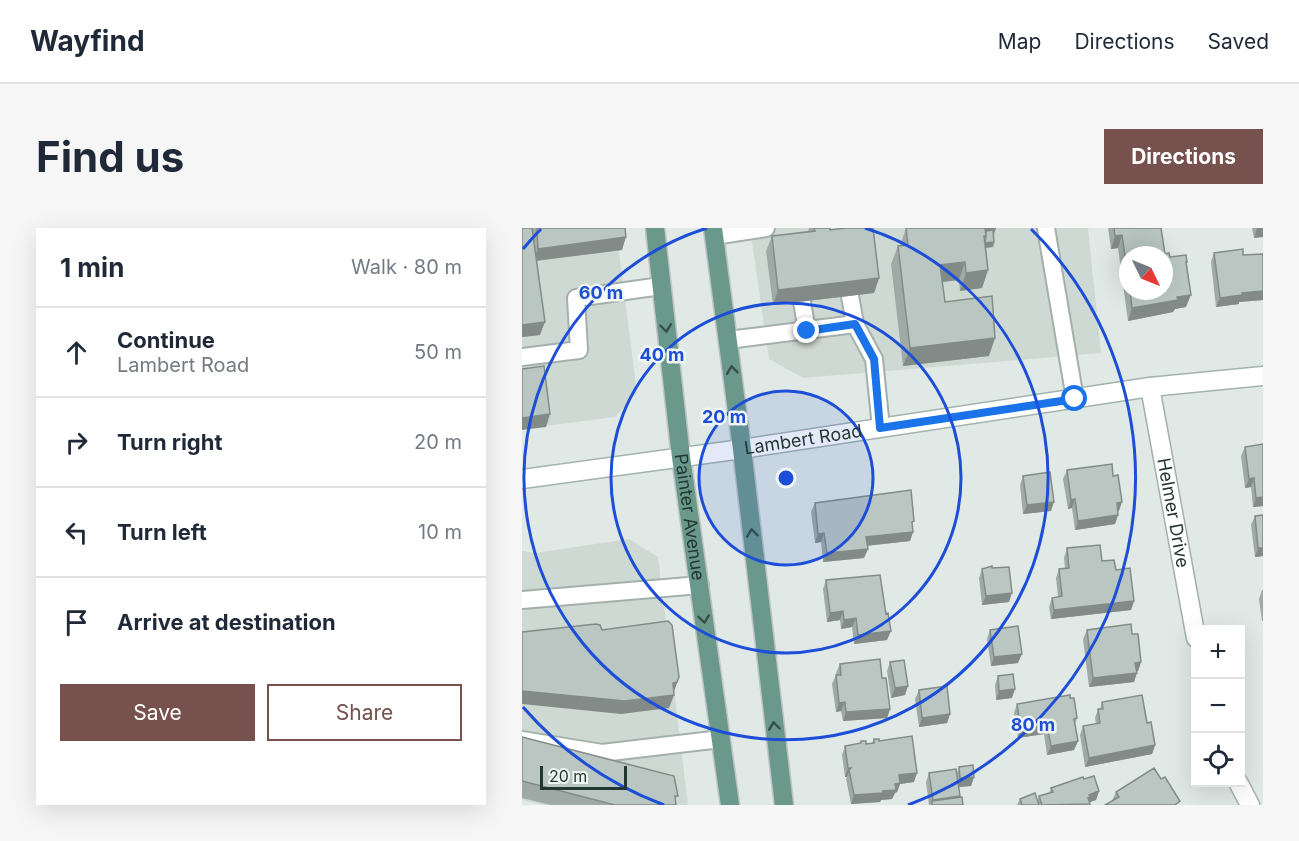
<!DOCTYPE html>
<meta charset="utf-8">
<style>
:root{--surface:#fff;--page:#f6f6f7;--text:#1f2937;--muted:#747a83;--line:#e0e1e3;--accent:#76514d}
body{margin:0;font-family:Inter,sans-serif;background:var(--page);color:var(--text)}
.controls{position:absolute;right:18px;bottom:18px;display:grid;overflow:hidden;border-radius:0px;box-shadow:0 6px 24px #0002}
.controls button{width:54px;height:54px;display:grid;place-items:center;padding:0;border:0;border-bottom:2px solid var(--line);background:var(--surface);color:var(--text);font:30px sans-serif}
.compass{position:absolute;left:597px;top:18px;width:54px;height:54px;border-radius:50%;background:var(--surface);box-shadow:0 6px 24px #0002;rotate:133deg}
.scale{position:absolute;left:18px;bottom:15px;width:87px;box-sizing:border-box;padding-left:6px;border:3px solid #233731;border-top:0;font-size:16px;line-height:21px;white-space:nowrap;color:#233731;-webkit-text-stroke:4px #f0f6f3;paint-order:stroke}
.stop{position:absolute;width:18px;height:18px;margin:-14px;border:4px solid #1a73e8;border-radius:50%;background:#fff}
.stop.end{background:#1a73e8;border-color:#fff;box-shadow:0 2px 6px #0008}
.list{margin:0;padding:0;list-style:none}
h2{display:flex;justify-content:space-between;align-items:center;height:78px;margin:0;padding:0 24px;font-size:26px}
h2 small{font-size:20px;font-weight:400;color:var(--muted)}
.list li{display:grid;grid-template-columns:39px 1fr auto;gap:18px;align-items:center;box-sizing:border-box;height:90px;padding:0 24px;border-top:2px solid var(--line)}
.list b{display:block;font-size:22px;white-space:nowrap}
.list p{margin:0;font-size:20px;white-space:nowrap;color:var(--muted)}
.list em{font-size:20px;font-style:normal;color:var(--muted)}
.actions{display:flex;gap:12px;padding:18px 24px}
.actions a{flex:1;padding:14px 0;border:2px solid var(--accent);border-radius:0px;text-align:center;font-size:21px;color:var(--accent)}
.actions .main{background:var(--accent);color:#fff}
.icon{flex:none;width:33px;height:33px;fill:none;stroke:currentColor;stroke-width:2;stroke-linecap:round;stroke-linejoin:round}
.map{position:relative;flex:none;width:741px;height:577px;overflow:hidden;border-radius:0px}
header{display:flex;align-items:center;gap:36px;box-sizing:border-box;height:84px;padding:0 30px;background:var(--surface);border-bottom:2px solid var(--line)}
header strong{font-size:28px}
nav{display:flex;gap:33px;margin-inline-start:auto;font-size:21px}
.intro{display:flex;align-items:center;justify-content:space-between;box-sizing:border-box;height:144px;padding:0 36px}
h1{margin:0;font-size:42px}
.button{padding:15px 27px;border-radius:0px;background:var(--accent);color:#fff;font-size:21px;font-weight:700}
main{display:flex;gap:36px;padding:0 36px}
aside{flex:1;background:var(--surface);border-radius:0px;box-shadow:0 6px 24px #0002}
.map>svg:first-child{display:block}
</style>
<header>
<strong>Wayfind</strong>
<nav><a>Map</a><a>Directions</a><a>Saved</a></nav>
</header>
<div class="intro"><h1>Find us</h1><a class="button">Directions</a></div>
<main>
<aside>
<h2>1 min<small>Walk · 80 m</small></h2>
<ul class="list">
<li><svg class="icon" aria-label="ahead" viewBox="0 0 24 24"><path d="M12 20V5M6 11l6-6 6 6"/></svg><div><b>Continue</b><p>Lambert Road</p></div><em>50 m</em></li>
<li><svg class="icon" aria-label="right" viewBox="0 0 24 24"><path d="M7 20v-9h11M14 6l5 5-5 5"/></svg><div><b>Turn right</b></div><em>20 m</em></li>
<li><svg class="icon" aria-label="left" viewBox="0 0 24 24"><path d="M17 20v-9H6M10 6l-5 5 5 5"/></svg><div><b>Turn left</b></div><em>10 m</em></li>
<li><svg class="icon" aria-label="arrive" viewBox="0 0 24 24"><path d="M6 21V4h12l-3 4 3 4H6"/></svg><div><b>Arrive at destination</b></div></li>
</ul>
<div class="actions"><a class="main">Save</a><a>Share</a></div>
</aside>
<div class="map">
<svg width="741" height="577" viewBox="0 0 741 577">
<rect width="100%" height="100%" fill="#e0e9e5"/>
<!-- built -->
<path fill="#cfd9d4" d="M0,0h94l21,165 -22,24 -93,12z
M228,0h338l13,125 -298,25 -34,-19z
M107,311l29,18 30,248h-144l-22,-5v-249l13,2z"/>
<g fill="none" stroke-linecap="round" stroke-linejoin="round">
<!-- lane casing -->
<g stroke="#a4b0ab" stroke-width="20">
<path id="lane" d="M524,0l29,171
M192,8l52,-8
M280,74l5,29
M333,96l19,35 7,69
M206,112l127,-16 -5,-28
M0,129l57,-7 -3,-52 85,-12
M0,372l178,-15
M0,512l80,13 119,-14"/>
</g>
<!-- street casing -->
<g stroke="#a4b0ab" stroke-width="21">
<g id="street">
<path id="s1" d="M628,159l46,251"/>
<path d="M716,554l12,23"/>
</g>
</g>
<!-- secondary casing -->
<g stroke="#a1b3ac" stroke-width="21">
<g id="secondary">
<path id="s2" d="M0,251l220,-30 408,-62 113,-11"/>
</g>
</g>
<!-- primary casing -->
<g stroke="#bdc3c1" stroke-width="21">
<g id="primary">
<path id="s3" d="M133,0l26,229 49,348"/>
<path d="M191,0l29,221 42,356"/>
</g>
</g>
<!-- lane -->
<use href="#lane" stroke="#fff" stroke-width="16"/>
<!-- street -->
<use href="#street" stroke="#fff" stroke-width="18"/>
<!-- secondary -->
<use href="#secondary" stroke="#fff" stroke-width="18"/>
<!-- primary -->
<use href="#primary" stroke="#6a998c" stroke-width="18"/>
</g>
<!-- wall -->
<path fill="#9faaa6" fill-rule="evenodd" d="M0,0h103l-3,22 -85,11 3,74 -18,2z
M287,0h21v2l49,48 -5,15 -101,12 -7,-54 6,-15 36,-4z
M384,0h90l-3,6 1,8 -1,5 -7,1 2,22 -6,18 -22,3 -1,-11 -17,2 3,20 44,54 -86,10 -12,-102 7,-18h2z
M586,0h47l10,26 5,3 17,5 -1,3v42l-11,2 -2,3 -45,9 -10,-73 -7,1zM606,27l36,36h-36z
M730,0h11l-9,10z
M692,25l29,2 20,-1v46l-24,2v2l-23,3 -5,-45z
M741,216v62l-10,1 -2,-20 -6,1 -4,-32 4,-9z
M545,242l52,41h-1v4l-3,9 -40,6 -3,-22 -4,1 -5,-30z
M501,248l28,35 -28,3 -3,-29z
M293,275l98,23v6l-3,9 -43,5 1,3 -4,9 -41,4 -2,-20 -6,1 -4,-31z
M733,288l8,40 -8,1 -4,-32z
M545,320l35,13 14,9 18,31 -3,9 -80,9 -2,-12 3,-9 6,-1 -2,-19 3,-9 6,-1 -1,-10z
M470,340l17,34 -27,3 -3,-27 3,-9z
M304,352l61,60 -33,4 -2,-17 -11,2 -1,-9 -13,2 -4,-33z
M740,362h1v31h-1l-3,-22z
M468,402l28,33 -27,3 -4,-27z
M565,402l45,4 9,28 -3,9h-1l-3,11 -45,5 -6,-48z
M368,434l15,33 -14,3 -4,-27z
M318,436l42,14 8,31 -3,9 -44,3 -2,-10 -5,1 -4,-28 4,-9h1l-1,-2z
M476,448l14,22 -16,2 -1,-15z
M397,462l31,24 -3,9 -28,4 -4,-28z
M580,474l45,21 8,22 -3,9 -67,13 -5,-32 3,-9 13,-2 -1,-6 3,-9h2z
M495,476l60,14 -2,6 3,17 -4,9 -27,5 -3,-21 -26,4 -4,-25z
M0,509l154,65v3h-125l-29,-7z
M352,511l5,2 35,41 -14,2 -3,8 -2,1 -3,6 -11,1 -1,2 -29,2 -5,-25 1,-2h-2l-3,-22 3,-9 15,-2 1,-3 5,3 6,-1z
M437,539l15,10 -3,9 -12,1 1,10 3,8h-34l-3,-23 3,-9h28z
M529,560l48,3 -3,9 -7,2 1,3h-73l3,-6 18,1 1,-4 10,-3z
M594,564l64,9h-68z"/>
<!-- shaded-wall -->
<path fill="#828b87" d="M443,0h31l-2,6 -10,2z
M735,0h6v9l-9,1z
M600,7l-4,13 -7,1 4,-13z
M104,9l-4,13 -89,11 5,-12z
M472,14l-1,5 -10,1 2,-5z
M443,34l-6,18 -26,3 7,-18z
M466,42l-6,18 -22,3 6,-18z
M357,50l-5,15 -101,12 5,-15z
M741,63v9l-24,2v2l-23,3 4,-9 22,-5z
M669,67l-5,12 -11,2 -2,3 -45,9 4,-13 45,-11z
M23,94l-5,13 -18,2v-12z
M473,110l-6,18 -86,10 7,-18z
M28,186l-4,13 -24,3v-12z
M732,250l-3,9 -6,1 4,-9z
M741,269v9l-10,1 3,-9z
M553,271l-3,9 -4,1 3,-9z
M532,274l-3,9 -28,3 4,-9z
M600,274l-3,9 -5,1 3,-9z
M596,287l-3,9 -40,6 3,-9z
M391,304l-3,9 -47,5 3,-9z
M302,305l-3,9 -6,1 3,-9z
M736,320h5v8l-8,1z
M346,321l-4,9 -41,4 4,-9z
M490,365l-3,9 -27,3 4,-9z
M612,373l-3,9 -80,9 3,-9z
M321,383l-3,9 -13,2 3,-9z
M334,390l-4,9 -11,2 3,-9z
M369,403l-4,9 -33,4 4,-9z
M500,426l-4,9 -27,3 3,-9z
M619,434l-3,9 -6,1 3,-9z
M615,445l-3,9 -45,5 4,-9z
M157,449l-4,12 -3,6 1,-12z
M386,458l-3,9 -14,3 4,-10z
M493,461l-3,9 -16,2 3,-9z
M0,463l152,4 -5,13 -48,6 -99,-10z
M323,474l-4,9 -5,1 3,-9z
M368,481l-3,9 -44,3 3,-9z
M428,486l-3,9 -28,4 3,-9z
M525,497l-3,9 -26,4 3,-9z
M556,513l-4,9 -27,5 4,-9z
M633,517l-3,9 -67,13 4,-9z
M326,540h3l-4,9h-2z
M395,545l-3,9 -14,2 -3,8 -2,1 -3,6 -11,1 -1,2 -29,2 3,-9 29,-4 16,-16z
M452,549l-3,9 -14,1 3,-9z
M577,563l-3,9 -8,3 -1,2 2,-10z
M438,568l-3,9 -25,-2 1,-3z"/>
<!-- building -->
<path fill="#b9c6c1" stroke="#828b87" stroke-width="1.5" d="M0,0h10l13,94 -23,3z
M15,0h88l1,9 -88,12z
M292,0h16v2l16,-2h27l6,50 -101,12 -6,-54 43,-5z
M384,0h79l1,8h-2l4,34 -22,3 -1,-11 -25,3 5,37 47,-6 3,42 -85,10 -12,-102 10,-1z
M592,0h47l4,26 4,-1 1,4 16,-2 1,7h-1l5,33 -14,2 1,3 -46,8 -2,-17h34v-36h-36v22l-6,-42 -7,1z
M471,2l1,12 -9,1 1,-7v-5z
M721,21v6l20,-1v37l-21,2v2l-22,3 -6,-45z
M22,138l6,48 -28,4v-49z
M741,216v53l-7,1 -2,-20 -5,1 -4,-32z
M590,236l1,12 5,-1 4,27 -5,1 1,12 -40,6 -3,-22 -4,1 -4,-30z
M528,244l4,30 -27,3 -4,-29z
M389,262l3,31 -2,1 1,10 -47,5 2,12 -41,4 -3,-20 -6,1 -3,-31z
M741,287v33h-5l-3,-32z
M578,317l2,16 12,-1 2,10 14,-2 4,33 -80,9 -2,-12 10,-2 -3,-27 10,-1 -2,-20z
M470,338v2l17,-1 3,26 -26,3 -4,-27z
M358,347l6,39 2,-1 3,18 -33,4 -2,-17 -12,2 -1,-9 -13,2 -4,-33z
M146,393l4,4 7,52 -2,5 -4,1 1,12 -49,6 -103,-10v-59l74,-8 4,1 2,5z
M609,396l1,10h6l3,28 -6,1 2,10 -44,5 -6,-48z
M496,398l4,28 -28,3 -4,-27z
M358,431l2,19h4l4,31 -44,3 -1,-10 -6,1 -3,-28h5l-1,-11z
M382,432l4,26 -13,2 -5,-26z
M491,446l2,15 -16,2 -1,-15z
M425,458l3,28 -28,4 -3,-28z
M548,467v3h4l3,20 -3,1 4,22 -27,5 -4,-21 -26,4 -4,-25z
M620,467l5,28 4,-1 4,23 -66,13 -6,-32 17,-3 -2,-14h5l-1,-7z
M390,508l5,37 -18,2 1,8 -5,1 1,6 -13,1v2l-29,2 -5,-25 2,-2h-3l-3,-22 16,-3v-2h5v3l8,-1v-4h5v2z
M0,509l152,39 4,20h-3l1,9h-61l-93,-24z
M451,537l1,12 -14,1 -1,-11z
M632,540l7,11 4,-2 15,24 -5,4h-70l14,-8 -3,-5z
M434,541l4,27 -27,4 -4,-27z
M572,548l5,15 -10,4 1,2 -2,1 2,6 -48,1 -3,-9 14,-4 -2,-4 32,-11 1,2z
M513,565l4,12h-17l-2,-6z
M440,569l1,8h-31v-4z"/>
<!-- one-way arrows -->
<defs><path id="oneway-chevron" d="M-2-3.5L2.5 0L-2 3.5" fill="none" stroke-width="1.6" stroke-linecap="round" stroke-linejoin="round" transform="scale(1.5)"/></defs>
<g stroke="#355048">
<use href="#oneway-chevron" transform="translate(144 100) rotate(83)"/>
<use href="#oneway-chevron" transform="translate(210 142) rotate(-97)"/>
<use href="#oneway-chevron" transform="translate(230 305) rotate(-97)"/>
<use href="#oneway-chevron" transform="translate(182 391) rotate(82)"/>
<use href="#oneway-chevron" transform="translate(252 498) rotate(-97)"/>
</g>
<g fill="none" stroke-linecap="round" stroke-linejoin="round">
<!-- route -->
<path stroke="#1a73e8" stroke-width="8" d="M285,103l48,-7 19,35 6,69 195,-29"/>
</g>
<!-- distance rings -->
<circle cx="264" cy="250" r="87" fill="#1d4ed8" fill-opacity=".12"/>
<g fill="none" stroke="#1d4ed8" stroke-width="3">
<circle cx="264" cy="250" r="87"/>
<circle cx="264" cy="250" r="175"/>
<path d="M343 0A262 262 0 1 1 185 0"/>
<path d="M142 577A349 349 0 0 1 1 479M1 21A349 349 0 0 1 19 1M509 1A349 349 0 0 1 386 577"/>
</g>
<g text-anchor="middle" stroke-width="5" stroke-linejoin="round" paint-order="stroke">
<!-- street labels -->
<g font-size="18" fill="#233731" stroke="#f0f6f3">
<text dy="6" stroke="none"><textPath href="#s2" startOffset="284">Lambert Road</textPath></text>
<text dy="6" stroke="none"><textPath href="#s1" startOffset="128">Helmer Drive</textPath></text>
<text dy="6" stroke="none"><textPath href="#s3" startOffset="291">Painter Avenue</textPath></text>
</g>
</g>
<circle cx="264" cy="250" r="9" fill="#1d4ed8" stroke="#f0f6f3" stroke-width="3"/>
<g font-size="18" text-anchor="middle" font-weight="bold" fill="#1d4ed8" stroke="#f0f6f3" stroke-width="5" stroke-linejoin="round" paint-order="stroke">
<text x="79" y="71">60 m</text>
<text x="140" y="133">40 m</text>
<text x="202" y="195">20 m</text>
<text x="511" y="503">80 m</text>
</g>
</svg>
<div class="controls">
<button>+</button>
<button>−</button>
<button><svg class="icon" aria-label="locate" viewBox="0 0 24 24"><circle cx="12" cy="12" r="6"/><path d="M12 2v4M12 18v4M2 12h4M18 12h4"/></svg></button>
</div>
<svg class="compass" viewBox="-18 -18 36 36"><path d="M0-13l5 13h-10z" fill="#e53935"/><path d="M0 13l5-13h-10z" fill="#747a83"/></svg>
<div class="scale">20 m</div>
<div class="stop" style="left:553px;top:171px"></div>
<div class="stop end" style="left:285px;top:103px"></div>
</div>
</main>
